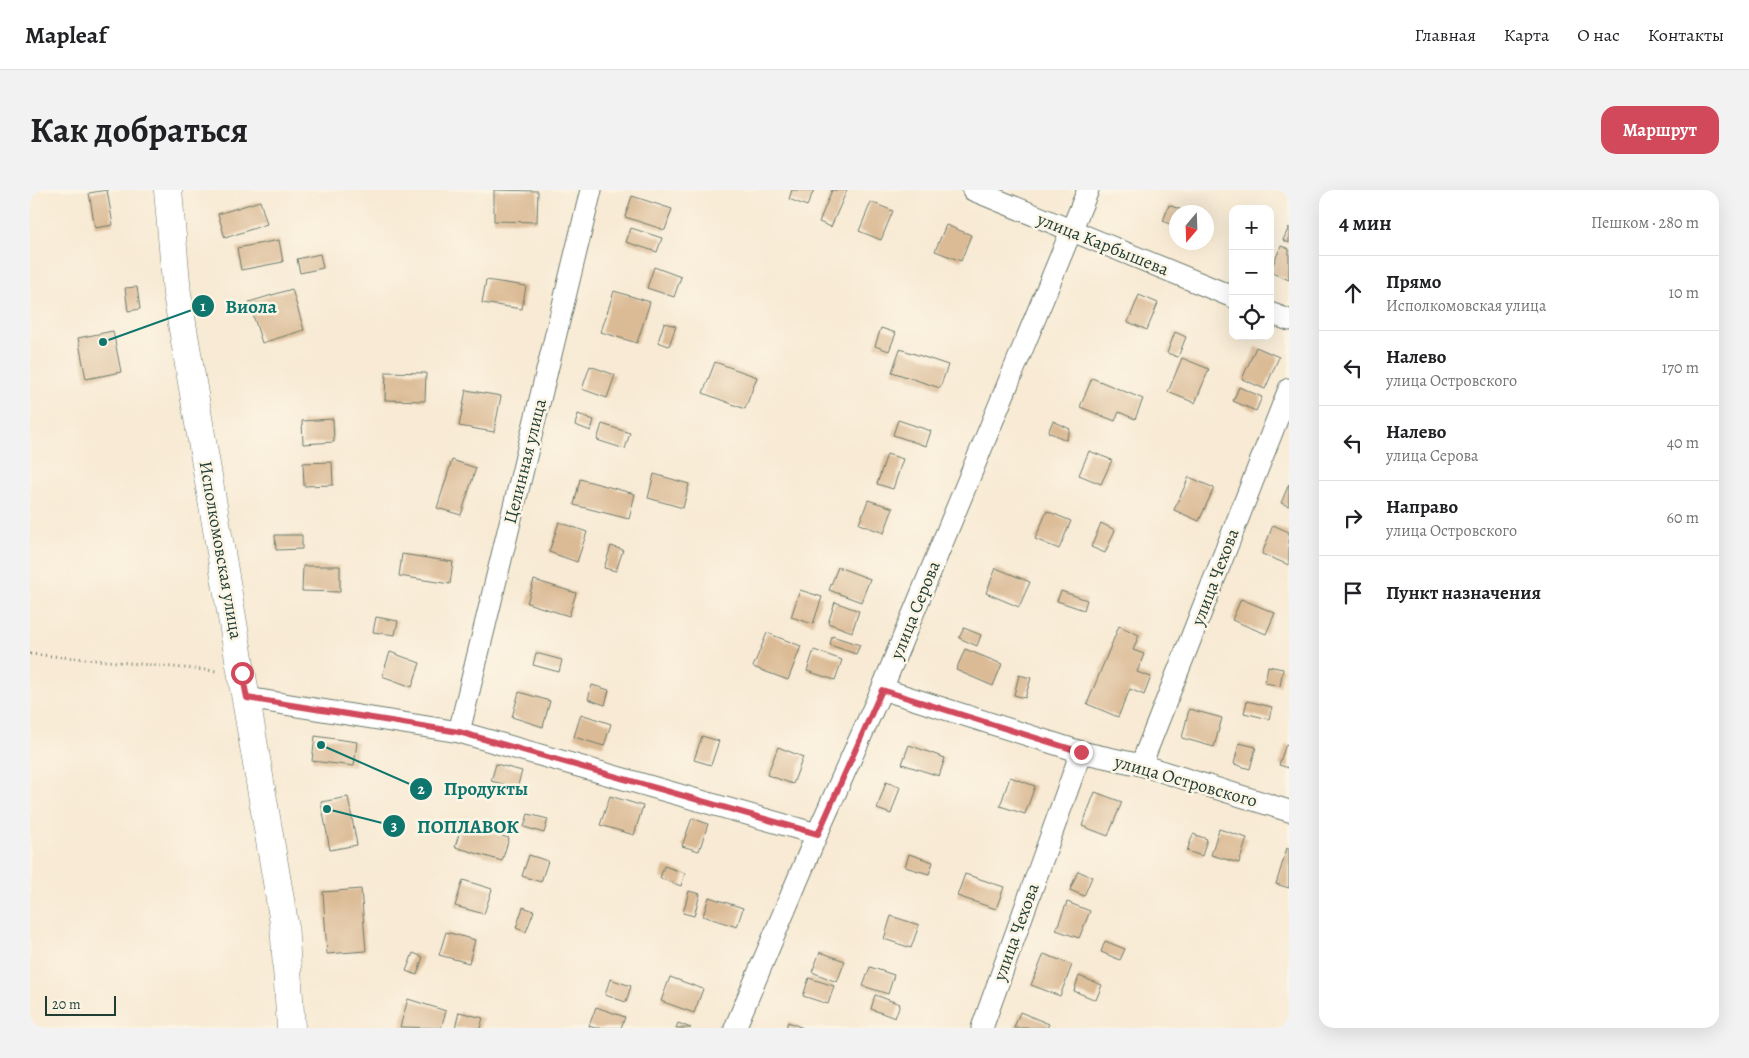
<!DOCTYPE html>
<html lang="ru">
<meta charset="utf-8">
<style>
:root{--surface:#fff;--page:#f2f2f2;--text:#202124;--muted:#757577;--line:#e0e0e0;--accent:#d1495b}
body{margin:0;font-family:Alegreya,serif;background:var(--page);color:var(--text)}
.controls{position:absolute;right:15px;top:15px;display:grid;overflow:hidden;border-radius:10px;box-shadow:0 5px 20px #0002}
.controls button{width:45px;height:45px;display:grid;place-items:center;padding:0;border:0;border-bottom:1px solid var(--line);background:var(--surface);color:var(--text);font:25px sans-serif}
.compass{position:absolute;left:1139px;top:15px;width:45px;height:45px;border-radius:50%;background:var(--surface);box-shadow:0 5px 20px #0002;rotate:199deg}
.scale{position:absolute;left:15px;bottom:12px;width:71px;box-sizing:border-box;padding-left:5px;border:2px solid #1f3d34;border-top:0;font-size:14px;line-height:18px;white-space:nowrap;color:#1f3d34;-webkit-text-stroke:4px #fcf5e5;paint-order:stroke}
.stop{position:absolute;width:15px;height:15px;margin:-11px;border:4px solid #d1495b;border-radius:50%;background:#fff}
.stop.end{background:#d1495b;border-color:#fff;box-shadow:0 1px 5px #0008}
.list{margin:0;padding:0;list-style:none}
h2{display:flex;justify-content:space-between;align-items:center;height:65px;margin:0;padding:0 20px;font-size:21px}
h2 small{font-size:16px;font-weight:400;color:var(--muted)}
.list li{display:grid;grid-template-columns:32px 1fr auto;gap:15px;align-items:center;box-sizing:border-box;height:75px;padding:0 20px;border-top:1px solid var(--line)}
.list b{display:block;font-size:19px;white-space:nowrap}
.list p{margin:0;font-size:16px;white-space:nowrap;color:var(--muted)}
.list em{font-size:16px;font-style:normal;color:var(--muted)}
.icon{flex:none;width:28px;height:28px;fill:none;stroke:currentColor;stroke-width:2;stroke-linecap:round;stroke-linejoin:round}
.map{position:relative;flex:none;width:1259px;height:838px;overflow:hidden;border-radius:15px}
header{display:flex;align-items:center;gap:30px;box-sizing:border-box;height:70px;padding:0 25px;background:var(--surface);border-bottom:1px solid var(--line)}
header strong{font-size:24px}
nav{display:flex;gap:28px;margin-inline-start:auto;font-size:18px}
.intro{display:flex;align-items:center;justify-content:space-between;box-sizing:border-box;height:120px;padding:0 30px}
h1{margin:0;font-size:35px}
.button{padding:12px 22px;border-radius:15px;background:var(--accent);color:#fff;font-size:18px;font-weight:700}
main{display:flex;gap:30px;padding:0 30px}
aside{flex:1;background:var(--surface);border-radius:15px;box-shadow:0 5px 20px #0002}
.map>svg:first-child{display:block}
</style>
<header>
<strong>Mapleaf</strong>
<nav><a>Главная</a><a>Карта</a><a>О нас</a><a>Контакты</a></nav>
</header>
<div class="intro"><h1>Как добраться</h1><a class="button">Маршрут</a></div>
<main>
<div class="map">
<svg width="1259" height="838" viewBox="0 0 1259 838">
<rect width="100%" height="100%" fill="#fcf5e5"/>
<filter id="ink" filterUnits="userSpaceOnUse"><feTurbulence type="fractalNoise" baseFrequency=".02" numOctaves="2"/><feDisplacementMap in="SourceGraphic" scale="10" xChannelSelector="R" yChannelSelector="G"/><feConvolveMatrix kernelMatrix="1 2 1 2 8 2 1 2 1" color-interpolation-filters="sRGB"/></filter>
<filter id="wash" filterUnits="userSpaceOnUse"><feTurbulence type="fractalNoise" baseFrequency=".0096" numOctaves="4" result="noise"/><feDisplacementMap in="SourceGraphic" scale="20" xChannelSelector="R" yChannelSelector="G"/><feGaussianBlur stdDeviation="1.12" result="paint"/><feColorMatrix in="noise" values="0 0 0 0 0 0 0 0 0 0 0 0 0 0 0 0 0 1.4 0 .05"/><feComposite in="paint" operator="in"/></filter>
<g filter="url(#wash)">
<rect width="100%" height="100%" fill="#f8ead4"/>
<g id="blocks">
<!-- building -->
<path fill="#dbbb96" d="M77,0l6,35 -18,3 -6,-35z
M464,0l44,1 -1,31 -43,-1z
M762,0h22l-7,16 -18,-7z
M802,0h15l-16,37 -12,-5z
M602,6l40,13 -7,21 -40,-13z
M230,11l7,23 -42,14 -7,-24z
M841,12l22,9 -12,29 -22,-9z
M1139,15l18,7h-11v15l-13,-6z
M916,35l25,10 -10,26 -26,-10z
M1259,37v16l-6,-3z
M601,38l31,10 -5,14 -31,-10z
M249,50l4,22 -42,8 -4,-22z
M1251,56l8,3v31l-19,-8z
M290,64l3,14 -23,5 -3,-14z
M624,77l27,10 -7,20 -27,-9z
M456,90l40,6 -4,23 -40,-6z
M107,97l3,22 -12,2 -3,-23z
M262,99l12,41 -42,13 -13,-41z
M584,101l36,11 -13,41 -36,-11z
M1109,105l19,8 -11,27 -19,-8z
M634,133l12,3 -7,20 -11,-4z
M851,138l15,5 -7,18 -14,-5z
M83,141l8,41 -35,7 -8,-41z
M1145,142l11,5 -8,20 -11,-4z
M1226,157l23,10 -14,32 -23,-10z
M870,159l48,16 -8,23 -48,-16z
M1152,168l27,11 -14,34 -27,-11z
M685,172l42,15 -12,32 -42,-16z
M560,176l25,9 -8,23 -25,-9z
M356,182l40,1 -1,28 -40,-1z
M1062,188l51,21 -8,20 -16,-7 -4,9 -35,-14z
M1209,197l23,10 -6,14 -23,-10z
M436,200l35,6 -7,36 -35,-6z
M548,224l16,6 -3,11 -16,-6z
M303,229l1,23 -31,2 -1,-23z
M868,230l33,11 -5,15 -33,-11z
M1023,231l17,8 -4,11 -18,-8z
M572,234l28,9 -5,16 -28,-9z
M1059,261l23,9 -11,24 -22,-9z
M857,264l16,5 -10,30 -16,-5z
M422,270l24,8 -15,47 -24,-7z
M302,272l1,23 -29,1 -1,-23z
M624,284l35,10 -6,24 -35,-10z
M1159,287l25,11 -15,33 -25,-11z
M550,289l55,15 -6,25 -55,-14z
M1259,294v22l-8,-3z
M838,310l25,8 -9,25 -25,-9z
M1017,321l24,10 -12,28 -24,-10z
M529,332l28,10 -10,30 -28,-10z
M1071,333l14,7 -10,23 -14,-6z
M1243,335l16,7v33l-27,-11z
M245,345h27v14l-26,1z
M581,356l12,4 -7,21 -12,-3z
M372,364l51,8 -3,22 -51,-8z
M273,376h37v26l-38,-1z
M808,377l32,12 -9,23 -32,-12z
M966,378l34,14 -11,25 -33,-14z
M504,390l42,13 -7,23 -42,-13z
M770,400l22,7 -9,27 -22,-7z
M1031,401l26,9 -3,10 -27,-9z
M1211,409l34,14 -9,21 -34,-14z
M805,412l24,9 -7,21 -24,-9z
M346,427l22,4 -3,14 -22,-3z
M1089,436l20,9 -6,15 11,4 -7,18 14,5 -7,18 -14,-6 -12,28 -31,-13z
M934,438l17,7 -4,11 -18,-8z
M737,443l34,13 -13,34 -35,-13z
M802,446l28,9 -4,9 -26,-9z
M935,459l37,15 -9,22 -37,-16z
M784,460l28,10 -7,20 -28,-9z
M360,462l30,11 -8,24 -30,-11z
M506,463l26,7 -3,12 -26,-7z
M1238,476l15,3 -3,17 -15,-3z
M989,485l12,3 -6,20 -11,-3z
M562,495l17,5 -4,15 -17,-6z
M489,502l31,9 -7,26 -31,-10z
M1217,511l25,6 -3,12 -25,-6z
M1159,519l33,9 -8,29 -32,-9z
M551,524l30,10 -7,22 -30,-9z
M285,546l42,6 -3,24 -42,-5z
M672,546l17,5 -8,24 -17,-5z
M1209,553l17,4 -6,22 -16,-5z
M1256,554l3,1v23l-10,-3z
M879,555l36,13 -6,18 -37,-12z
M748,557l25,10 -10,27 -26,-9z
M466,574l26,7 -5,17 -26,-7z
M980,587l25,9 -10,28 -25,-8z
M856,592l14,5 -9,27 -14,-5z
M1065,602l27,10 -14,34 -26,-10z
M580,606l33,10 -9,29 -34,-10z
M318,607l9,48 -27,5 -9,-48z
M498,624l20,5 -4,14 -20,-6z
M662,628l16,6 -9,27 -17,-5z
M432,634l47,14 -7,23 -47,-14z
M1189,639l28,9 -8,25 -28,-8z
M1163,644l14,5 -5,17 -15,-5z
M1257,658h2v40l-13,-4z
M879,664l24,8 -4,12 -24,-7z
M499,665l19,6 -7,21 -19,-6z
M634,676l21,7 -4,13 -21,-8z
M1048,681l14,6 -8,19 -14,-6z
M935,684l39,13 -8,22 -39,-13z
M433,690l29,9 -8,25 -29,-8z
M331,699l5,62 -39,3 -4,-62z
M659,701l11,3 -6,22 -11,-3z
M679,707l34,11 -6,19 -34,-11z
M1037,712l23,9 -11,27 -23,-8z
M493,717l11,4 -8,21 -10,-4z
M861,726l28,9 -8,23 -27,-9z
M416,742l29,8 -6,23 -30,-8z
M1075,751l20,8 -5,11 -19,-8z
M790,762l25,9 -8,21 -25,-10z
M383,763l10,4 -6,18 -11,-4z
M1014,764l28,11 -12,31 -29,-11z
M840,777l24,8 -6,19 -25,-8z
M1049,786l23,9 -6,15 -22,-9z
M640,787l33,12 -9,24 -33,-12z
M779,788l25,8 -6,18 -25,-8z
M580,789l21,7 -5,16 -21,-7z
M845,805l25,9 -5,14 -24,-9z
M378,809l38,12 -5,17 -41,-1z
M566,817l29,10 -4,11h-26l-6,-2z
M429,822l24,6 -3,10h-25z
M990,822l29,12 -2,4h-33z
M758,832l15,6h-17z
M648,833l13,5h-15z"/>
</g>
</g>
<g filter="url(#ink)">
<use href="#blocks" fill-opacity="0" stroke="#6b7a6c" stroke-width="1"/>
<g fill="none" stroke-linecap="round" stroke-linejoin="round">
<!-- street casing -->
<g stroke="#6b7a6c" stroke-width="23">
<path id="street" d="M943,0l260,107
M1240,123l19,7
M852,499l199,63 60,13 148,46
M217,508l212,34 358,102
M429,542l132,-542
M1111,575l148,-376
M705,838l82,-194 65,-145 206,-499
M952,838l99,-276"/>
</g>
<!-- primary casing -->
<g stroke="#6b7a6c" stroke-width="29">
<path id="primary" d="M138,0l9,104 107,629 7,105"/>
</g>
<!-- path -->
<path stroke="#6b7a6c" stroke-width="3" stroke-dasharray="1 4" stroke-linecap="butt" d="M0,464l187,17"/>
<!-- street -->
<use href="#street" stroke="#fff" stroke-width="21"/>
<!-- primary -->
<use href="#primary" stroke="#fff" stroke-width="28"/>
</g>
</g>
<g fill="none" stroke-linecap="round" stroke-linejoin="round" filter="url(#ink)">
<!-- route -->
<path stroke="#d1495b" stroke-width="6" d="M212,483l5,25 212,34 359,102 64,-144 199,62"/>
</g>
<g text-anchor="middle" stroke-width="5" stroke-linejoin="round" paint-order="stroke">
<!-- street labels -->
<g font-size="18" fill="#1f3d34" stroke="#fcf5e5">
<text transform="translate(1073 54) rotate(22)" y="6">улица Карбышева</text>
<text transform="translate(495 271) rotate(-76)" y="6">Целинная улица</text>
<text transform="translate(191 360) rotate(80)" y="6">Исполкомовская улица</text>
<text transform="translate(1185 387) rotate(-69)" y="6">улица Чехова</text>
<text transform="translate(885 420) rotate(-68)" y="6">улица Серова</text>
<text transform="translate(1156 591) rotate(16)" y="6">улица Островского</text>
<text transform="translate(986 742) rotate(-70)" y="6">улица Чехова</text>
</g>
</g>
<!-- callouts -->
<path fill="none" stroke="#0f766e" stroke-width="2" d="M73 152L173 116M291 555L391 599M297 619L364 636"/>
<g fill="#0f766e" stroke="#fcf5e5" stroke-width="2">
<circle cx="73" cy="152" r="5"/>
<circle cx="291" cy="555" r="5"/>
<circle cx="297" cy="619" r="5"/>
<circle cx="173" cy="116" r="12"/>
<circle cx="391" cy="599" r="12"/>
<circle cx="364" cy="636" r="12"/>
</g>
<g font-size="15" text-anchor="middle" font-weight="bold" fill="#fff">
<text x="173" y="121">1</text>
<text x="391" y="604">2</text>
<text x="364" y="641">3</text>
</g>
<g font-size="19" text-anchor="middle" font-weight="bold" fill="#0f766e" stroke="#fcf5e5" stroke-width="5" stroke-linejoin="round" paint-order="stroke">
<text x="221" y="123">Виола</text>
<text x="456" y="605">Продукты</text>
<text x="438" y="643">ПОПЛАВОК</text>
</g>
</svg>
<div class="controls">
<button>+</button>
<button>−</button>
<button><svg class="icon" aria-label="locate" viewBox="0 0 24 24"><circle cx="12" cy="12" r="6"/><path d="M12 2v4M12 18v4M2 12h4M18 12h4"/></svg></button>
</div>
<svg class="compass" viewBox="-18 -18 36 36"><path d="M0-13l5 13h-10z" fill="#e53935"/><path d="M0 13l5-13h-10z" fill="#757577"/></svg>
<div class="scale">20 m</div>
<div class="stop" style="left:212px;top:483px"></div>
<div class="stop end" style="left:1051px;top:562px"></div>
</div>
<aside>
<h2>4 мин<small>Пешком · 280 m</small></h2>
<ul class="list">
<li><svg class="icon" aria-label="ahead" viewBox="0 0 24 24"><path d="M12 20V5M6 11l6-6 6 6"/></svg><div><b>Прямо</b><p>Исполкомовская улица</p></div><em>10 m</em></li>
<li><svg class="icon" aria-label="left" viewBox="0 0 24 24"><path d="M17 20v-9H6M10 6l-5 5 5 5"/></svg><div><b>Налево</b><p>улица Островского</p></div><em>170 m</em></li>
<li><svg class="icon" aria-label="left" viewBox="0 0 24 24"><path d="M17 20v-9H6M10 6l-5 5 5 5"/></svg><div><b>Налево</b><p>улица Серова</p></div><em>40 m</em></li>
<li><svg class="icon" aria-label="right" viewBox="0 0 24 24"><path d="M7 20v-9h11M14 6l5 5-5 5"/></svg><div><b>Направо</b><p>улица Островского</p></div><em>60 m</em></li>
<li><svg class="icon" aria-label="arrive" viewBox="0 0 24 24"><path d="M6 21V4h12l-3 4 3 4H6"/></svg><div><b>Пункт назначения</b></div></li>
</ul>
</aside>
</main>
